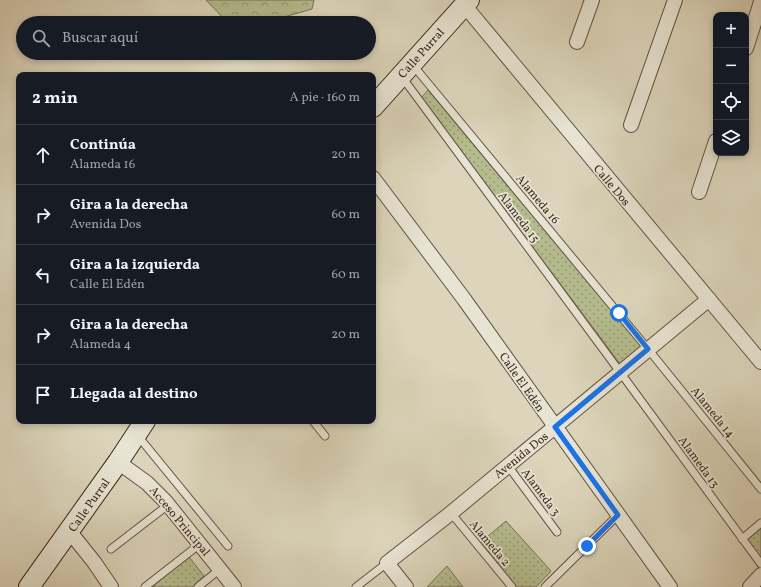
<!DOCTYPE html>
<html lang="es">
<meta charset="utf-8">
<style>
:root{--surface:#171b24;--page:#20242c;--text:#f1f3f6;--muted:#9ea1a6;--line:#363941}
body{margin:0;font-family:Vollkorn,serif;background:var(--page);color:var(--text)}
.controls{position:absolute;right:12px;top:12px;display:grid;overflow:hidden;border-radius:8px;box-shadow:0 2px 6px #0003}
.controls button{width:36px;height:36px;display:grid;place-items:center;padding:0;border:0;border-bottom:1px solid var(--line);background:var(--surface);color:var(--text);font:20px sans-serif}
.stop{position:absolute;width:12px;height:12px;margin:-9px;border:3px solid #1a73e8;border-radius:50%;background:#fff}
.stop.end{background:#1a73e8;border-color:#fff;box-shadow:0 1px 4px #0008}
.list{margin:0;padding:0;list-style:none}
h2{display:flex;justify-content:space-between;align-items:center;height:52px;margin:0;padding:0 16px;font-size:17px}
h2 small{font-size:13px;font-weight:400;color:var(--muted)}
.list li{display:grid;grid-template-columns:26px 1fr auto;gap:12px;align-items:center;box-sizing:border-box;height:60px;padding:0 16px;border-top:1px solid var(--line)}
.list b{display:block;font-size:15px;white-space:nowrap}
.list p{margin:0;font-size:13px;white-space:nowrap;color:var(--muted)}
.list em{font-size:13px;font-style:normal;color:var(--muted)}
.icon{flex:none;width:22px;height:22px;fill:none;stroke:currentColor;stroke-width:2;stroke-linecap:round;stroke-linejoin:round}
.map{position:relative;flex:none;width:761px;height:587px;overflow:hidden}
.search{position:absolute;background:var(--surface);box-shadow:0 2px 6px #0003;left:16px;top:16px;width:360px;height:44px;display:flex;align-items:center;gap:10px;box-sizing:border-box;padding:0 14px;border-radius:22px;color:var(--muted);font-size:15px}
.panel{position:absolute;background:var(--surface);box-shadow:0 2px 6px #0003;left:16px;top:72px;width:360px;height:352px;border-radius:8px}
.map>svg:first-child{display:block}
</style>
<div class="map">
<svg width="761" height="587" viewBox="0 0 761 587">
<defs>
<pattern id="forest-crowns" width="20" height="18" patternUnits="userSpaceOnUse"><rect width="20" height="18" fill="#b4bc8d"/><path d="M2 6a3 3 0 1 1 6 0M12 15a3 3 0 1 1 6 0" fill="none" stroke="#949972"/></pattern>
<pattern id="park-dots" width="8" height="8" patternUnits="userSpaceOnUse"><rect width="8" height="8" fill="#b4bc8d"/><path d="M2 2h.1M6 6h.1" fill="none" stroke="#949972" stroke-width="1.8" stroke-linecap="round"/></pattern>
</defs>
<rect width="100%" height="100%" fill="#dcd5bb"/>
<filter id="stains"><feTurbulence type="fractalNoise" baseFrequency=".005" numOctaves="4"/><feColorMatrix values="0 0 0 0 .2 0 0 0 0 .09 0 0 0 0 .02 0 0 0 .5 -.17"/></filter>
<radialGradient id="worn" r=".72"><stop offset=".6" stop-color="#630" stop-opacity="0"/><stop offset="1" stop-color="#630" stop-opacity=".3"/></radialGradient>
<!-- forest -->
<path fill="url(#forest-crowns)" stroke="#787254" d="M206,0h108l-2,9 -49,14h-35z"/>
<!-- park -->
<path fill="url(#park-dots)" stroke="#787254" d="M428,90l214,257 -21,18 -200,-267z
M506,521l45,50 -15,16h-19l-36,-45z
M761,527v34l-15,-21z
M189,557l15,19 -12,11h-40z
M447,566l16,21h-36z"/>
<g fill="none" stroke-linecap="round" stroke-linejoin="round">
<!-- lane casing -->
<g stroke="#645344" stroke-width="9">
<path id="lane" d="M412,64l236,285 113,140
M402,77l218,295 141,192
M313,421l12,15
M138,436l90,110
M508,466l49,66
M451,513l61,74
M742,539l19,-16
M111,549l57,-44
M145,587l55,-43
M198,587l22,-18
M356,587l31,-24
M545,587l73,-72"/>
</g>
<!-- street casing -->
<g stroke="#645344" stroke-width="16">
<path id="street" d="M465,6l296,356
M577,42l15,-42
M746,48l15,-46
M631,125l44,-125
M373,178l91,121 206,288
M699,192l17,-51
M118,462l29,21 19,19 68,85
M70,532l24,30 17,25
M406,587l-19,-24 64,-50 258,-214
M750,587l11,-12"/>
</g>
<!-- secondary casing -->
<g stroke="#3c281c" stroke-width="22">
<path id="secondary" d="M373,107l96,-107
M29,587l89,-125 27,-41"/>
</g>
<!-- lane -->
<use href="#lane" stroke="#e8e4d3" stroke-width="7"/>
<!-- street -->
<use href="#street" stroke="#e8e4d3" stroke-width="14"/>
<!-- secondary -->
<use href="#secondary" stroke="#e8e4d3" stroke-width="20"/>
</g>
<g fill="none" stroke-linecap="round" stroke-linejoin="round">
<!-- route -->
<path stroke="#1a73e8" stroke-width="5" d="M587,546l31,-31 -63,-88 93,-78 -29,-36"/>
</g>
<g text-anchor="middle" stroke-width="3.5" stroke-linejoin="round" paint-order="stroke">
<!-- street labels -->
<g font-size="12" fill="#3c281c" stroke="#e8e4d3">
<text transform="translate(421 53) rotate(-48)" y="4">Calle Purral</text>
<text transform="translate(612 185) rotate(50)" y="4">Calle Dos</text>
<text transform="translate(538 199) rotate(50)" y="4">Alameda 16</text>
<text transform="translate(519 217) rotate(53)" y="4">Alameda 15</text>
<text transform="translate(522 382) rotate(55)" y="4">Calle El Edén</text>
<text transform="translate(713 412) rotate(51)" y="4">Alameda 14</text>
<text transform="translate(521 455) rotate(-39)" y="4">Avenida Dos</text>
<text transform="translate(699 462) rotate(54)" y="4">Alameda 13</text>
<text transform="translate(541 492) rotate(53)" y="4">Alameda 3</text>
<text transform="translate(89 505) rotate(-55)" y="4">Calle Purral</text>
<text transform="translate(180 521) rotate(50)" y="4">Acceso Principal</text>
<text transform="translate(490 543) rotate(50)" y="4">Alameda 2</text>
</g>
</g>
<rect width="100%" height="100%" filter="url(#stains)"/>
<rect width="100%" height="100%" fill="url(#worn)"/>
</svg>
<div class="controls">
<button>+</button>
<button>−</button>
<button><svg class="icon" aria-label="locate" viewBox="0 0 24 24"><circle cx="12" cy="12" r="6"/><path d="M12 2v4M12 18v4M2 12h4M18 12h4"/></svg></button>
<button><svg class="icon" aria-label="layers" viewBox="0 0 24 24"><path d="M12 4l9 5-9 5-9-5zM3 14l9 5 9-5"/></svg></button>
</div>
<div class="stop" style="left:619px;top:313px"></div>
<div class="stop end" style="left:587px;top:546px"></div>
<div class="search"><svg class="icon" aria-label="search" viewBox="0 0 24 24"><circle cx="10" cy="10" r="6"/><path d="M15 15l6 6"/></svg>Buscar aquí</div>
<section class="panel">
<h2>2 min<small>A pie · 160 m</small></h2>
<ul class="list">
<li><svg class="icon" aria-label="ahead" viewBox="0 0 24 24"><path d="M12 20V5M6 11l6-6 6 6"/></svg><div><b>Continúa</b><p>Alameda 16</p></div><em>20 m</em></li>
<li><svg class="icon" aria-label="right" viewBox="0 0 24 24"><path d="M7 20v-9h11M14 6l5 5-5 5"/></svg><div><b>Gira a la derecha</b><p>Avenida Dos</p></div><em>60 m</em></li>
<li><svg class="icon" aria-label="left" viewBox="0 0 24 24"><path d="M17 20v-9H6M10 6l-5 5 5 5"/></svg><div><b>Gira a la izquierda</b><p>Calle El Edén</p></div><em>60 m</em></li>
<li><svg class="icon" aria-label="right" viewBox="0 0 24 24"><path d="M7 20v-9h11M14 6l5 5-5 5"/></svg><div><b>Gira a la derecha</b><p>Alameda 4</p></div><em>20 m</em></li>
<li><svg class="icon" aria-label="arrive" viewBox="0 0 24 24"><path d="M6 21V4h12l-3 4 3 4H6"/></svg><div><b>Llegada al destino</b></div></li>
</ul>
</section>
</div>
